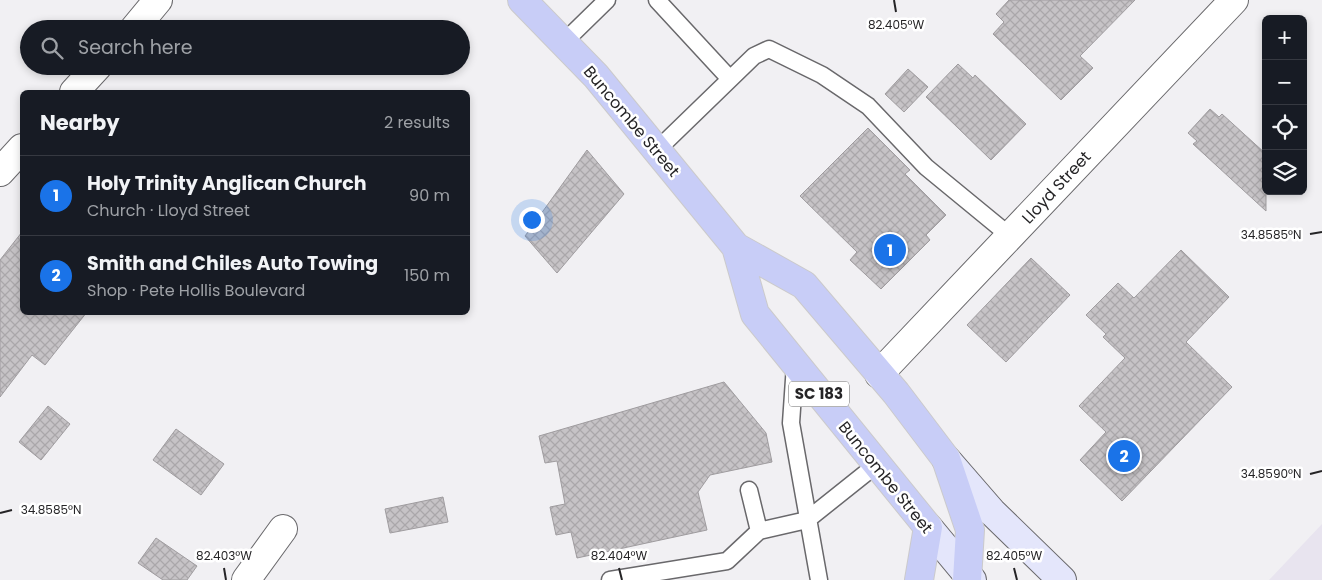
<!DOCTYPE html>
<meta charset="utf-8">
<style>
:root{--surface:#171b24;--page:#20242c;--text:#f1f3f6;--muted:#9ea1a6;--line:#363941;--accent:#1a73e8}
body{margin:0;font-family:Poppins,sans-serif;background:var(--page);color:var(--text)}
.controls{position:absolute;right:15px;top:15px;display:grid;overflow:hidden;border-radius:8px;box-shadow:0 2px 8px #0003}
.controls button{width:45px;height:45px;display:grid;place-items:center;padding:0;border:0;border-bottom:1px solid var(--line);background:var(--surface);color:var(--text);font:25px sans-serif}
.you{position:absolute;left:531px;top:219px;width:18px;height:18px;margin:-12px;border:4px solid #fff;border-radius:50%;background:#1a73e8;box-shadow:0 0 0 8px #1a73e833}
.badge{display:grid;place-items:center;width:32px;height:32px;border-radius:50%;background:var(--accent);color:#fff;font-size:16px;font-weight:700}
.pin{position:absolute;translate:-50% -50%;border:2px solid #fff;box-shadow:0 1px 5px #0006}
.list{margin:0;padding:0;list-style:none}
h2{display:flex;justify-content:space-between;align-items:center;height:65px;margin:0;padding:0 20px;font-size:21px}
h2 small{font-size:16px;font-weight:400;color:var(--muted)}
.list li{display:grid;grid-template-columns:32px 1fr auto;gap:15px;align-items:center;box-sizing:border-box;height:80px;padding:0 20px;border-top:1px solid var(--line)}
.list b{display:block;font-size:19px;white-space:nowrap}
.list p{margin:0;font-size:16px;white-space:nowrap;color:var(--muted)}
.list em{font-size:16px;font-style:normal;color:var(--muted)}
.icon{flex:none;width:28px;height:28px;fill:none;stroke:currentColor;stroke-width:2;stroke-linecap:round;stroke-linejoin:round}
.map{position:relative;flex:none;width:1322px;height:580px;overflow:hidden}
.search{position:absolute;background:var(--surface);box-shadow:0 2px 8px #0003;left:20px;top:20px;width:450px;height:55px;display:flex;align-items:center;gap:12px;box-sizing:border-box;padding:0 18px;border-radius:28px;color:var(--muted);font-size:19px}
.panel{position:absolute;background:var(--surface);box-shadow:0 2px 8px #0003;left:20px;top:90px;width:450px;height:225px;border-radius:8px}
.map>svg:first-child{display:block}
</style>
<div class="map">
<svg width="1322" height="580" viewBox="0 0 1322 580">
<defs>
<pattern id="building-cross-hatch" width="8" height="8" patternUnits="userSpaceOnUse" patternTransform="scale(1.25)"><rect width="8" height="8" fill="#c6c3c6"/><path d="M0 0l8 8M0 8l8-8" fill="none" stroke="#aaa7aa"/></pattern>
</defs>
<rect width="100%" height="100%" fill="#f1f0f3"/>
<!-- built -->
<path fill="#e8e4ef" d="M1322,524v56h-53z"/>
<!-- building -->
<path fill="url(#building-cross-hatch)" stroke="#9f9c9f" d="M1009,0h126l-55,56 13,12 -32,32 -68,-66 11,-12 -8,-8z
M958,64l15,14 2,-3 51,49 -35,36 -65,-63z
M908,69l20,18 -24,25 -19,-18z
M1210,109l9,8 3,-3 44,40v57l-73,-67 4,-3 -9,-8z
M868,128l42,42 -5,4 41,41 -20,20 4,5 -49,49 -31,-29 7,-8 -57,-56z
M587,150l37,44 -67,79 -32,-37z
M22,232v80h65l-42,53 -13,-10 -32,42v-137z
M1181,250l48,47 -43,45 46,45 -110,114 -42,-41 26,-28 -27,-26 46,-48 -22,-21 3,-3 -20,-19 32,-32 16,15z
M1031,258l39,37 -64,67 -39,-37z
M724,382l42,51 6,29 -62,13 -12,17 9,38 -130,28 -6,-26 -15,3 -6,-28 15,-3 -8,-43 -12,2 -6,-27z
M48,406l22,18 -29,36 -22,-18z
M176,429l48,35 -23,31 -48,-35z
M443,497l5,25 -58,11 -5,-24z
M156,538l41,28 -10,14h-24l-25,-17z"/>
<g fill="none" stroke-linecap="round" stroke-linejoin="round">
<!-- service casing -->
<g stroke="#69686b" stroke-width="19">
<path id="service" d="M657,0l73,79
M564,42l43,-42
M657,150l97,-94 15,-7 53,26 46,31 58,61 84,69
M795,365l-4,58 28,157
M749,490l10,41
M610,580l117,-19 32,-30 48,-11 69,-55"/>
</g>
<!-- minor casing -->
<g stroke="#69686b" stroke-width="30">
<path id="minor" d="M879,374l355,-374
M246,580l37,-51"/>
</g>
<!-- tertiary casing -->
<g stroke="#69686b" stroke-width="30">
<path id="tertiary" d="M134,29l24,-29
M74,92l24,-26
M0,172l22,-24"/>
</g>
<!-- secondary casing -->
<g stroke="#69686b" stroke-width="30">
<path id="secondary" d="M946,459l46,53 70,68
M928,527l44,53"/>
</g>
<!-- primary casing -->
<g stroke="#cbcacb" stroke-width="30">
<path id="primary" d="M522,0l74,76 140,171 68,38 92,108 50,66 24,71 -3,50
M736,247l19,67 173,213 -9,53"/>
</g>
<!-- service -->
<use href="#service" stroke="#fff" stroke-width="16"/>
<!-- minor -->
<use href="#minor" stroke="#fff" stroke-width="28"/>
<!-- tertiary -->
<use href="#tertiary" stroke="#fff" stroke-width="28"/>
<!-- secondary -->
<use href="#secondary" stroke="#e4e6fb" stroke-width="28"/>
<!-- primary -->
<use href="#primary" stroke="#c8cdf7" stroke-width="28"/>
</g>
<!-- ticks -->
<path fill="none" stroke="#252426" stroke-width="2" d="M894,0l2,12M1310,234l12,-2M1310,474l12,-3M0,513l12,-3M224,568l2,12M619,568l3,12M1014,568l3,12"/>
<g text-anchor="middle" stroke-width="5" stroke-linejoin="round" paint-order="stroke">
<!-- shield labels -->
<rect fill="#fff" stroke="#666667" stroke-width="1" x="789" y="381.5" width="60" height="25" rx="4"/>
<g font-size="15" font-weight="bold" fill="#252426">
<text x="819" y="399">SC 183</text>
</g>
<!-- street labels -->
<g font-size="16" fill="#252426" stroke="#fff">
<text transform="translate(632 121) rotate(50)" y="6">Buncombe Street</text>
<text transform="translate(1056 187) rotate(-47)" y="6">Lloyd Street</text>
<text transform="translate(886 477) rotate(51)" y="6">Buncombe Street</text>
</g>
</g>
<g font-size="12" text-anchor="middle" fill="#252426" stroke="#fff" stroke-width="5" stroke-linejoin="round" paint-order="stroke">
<text x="896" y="29">82.405°W</text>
<text x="1271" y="239">34.8585°N</text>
<text x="1271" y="478">34.8590°N</text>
<text x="51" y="514">34.8585°N</text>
<text x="224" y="560">82.403°W</text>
<text x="619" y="560">82.404°W</text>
<text x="1014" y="560">82.405°W</text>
</g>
</svg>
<div class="controls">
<button>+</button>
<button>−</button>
<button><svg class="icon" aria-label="locate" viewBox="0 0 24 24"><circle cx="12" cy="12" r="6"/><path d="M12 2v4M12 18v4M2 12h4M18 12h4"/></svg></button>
<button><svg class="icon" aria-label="layers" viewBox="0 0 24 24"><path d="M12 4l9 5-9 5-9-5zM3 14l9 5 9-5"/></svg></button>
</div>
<div class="you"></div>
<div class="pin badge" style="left:890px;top:250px">1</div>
<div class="pin badge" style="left:1124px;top:456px">2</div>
<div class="search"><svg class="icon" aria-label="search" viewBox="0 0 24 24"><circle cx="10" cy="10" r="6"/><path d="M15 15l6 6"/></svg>Search here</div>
<section class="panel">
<h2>Nearby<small>2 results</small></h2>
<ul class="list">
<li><span class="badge">1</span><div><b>Holy Trinity Anglican Church</b><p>Church · Lloyd Street</p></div><em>90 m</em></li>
<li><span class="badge">2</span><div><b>Smith and Chiles Auto Towing</b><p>Shop · Pete Hollis Boulevard</p></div><em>150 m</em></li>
</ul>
</section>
</div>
